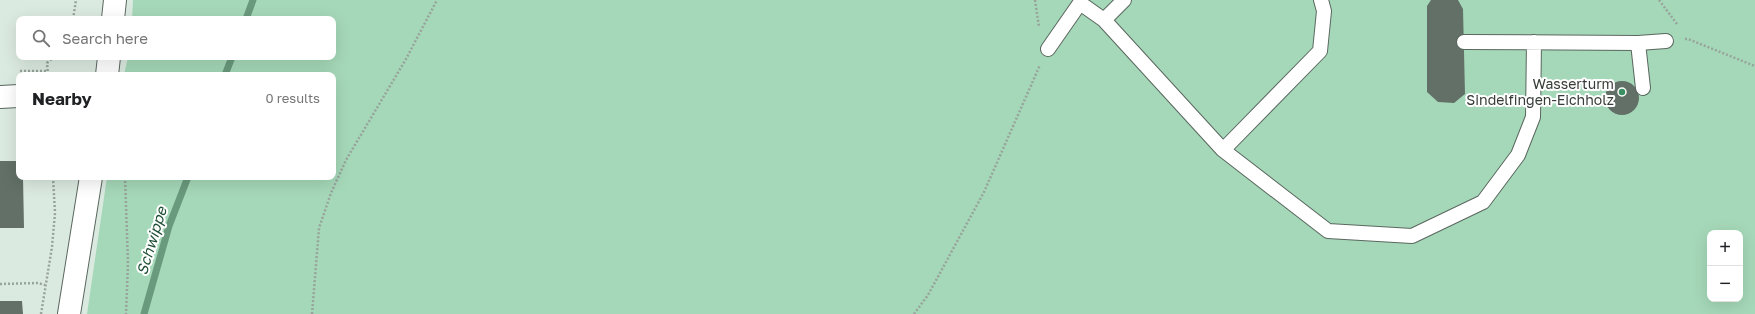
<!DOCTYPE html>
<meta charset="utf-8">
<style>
:root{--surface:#fff;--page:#f6f6f6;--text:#202124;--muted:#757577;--line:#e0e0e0}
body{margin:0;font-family:"Golos Text",sans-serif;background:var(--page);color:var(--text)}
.controls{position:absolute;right:12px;bottom:12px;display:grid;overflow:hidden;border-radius:8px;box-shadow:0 4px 16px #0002}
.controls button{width:36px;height:36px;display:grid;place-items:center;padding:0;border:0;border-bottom:1px solid var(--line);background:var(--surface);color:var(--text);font:20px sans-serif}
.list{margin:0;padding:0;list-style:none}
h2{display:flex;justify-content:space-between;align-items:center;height:52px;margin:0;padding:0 16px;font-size:17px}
h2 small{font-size:13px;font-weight:400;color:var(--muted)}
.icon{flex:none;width:22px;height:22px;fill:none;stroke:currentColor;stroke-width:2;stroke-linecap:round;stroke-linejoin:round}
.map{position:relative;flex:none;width:1755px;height:314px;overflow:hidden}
.search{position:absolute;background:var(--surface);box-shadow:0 4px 16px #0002;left:16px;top:16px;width:320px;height:44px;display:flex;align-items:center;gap:10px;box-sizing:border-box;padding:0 14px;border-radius:8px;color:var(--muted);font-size:15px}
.panel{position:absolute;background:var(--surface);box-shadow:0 4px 16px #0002;left:16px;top:72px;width:320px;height:108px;border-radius:8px}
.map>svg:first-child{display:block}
</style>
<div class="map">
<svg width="1755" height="314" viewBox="0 0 1755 314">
<rect width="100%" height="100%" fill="#dbeae0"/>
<!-- green -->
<path fill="#a5d8b8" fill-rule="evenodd" d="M133,0h1622v314h-1668l20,-137h226v-102h-209l4,-18h205v-38h-201zM1710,233h30v66h-30z"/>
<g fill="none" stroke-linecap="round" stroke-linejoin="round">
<!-- stream -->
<path stroke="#6a9a7d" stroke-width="7" d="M246,19l7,-19
M225,75l7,-18
M144,314l25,-88 19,-49"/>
</g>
<!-- building -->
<path fill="#627067" d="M1431,0h27l5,9 2,85 -11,9 -16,-1 -11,-10v-86z
M1605 98a17 17 0 1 1 34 0a17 17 0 1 1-34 0Z
M0,161h19v16h4l1,51h-24z
M0,301h22l1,13h-23z"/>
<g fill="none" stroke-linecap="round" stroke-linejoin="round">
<!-- lane casing -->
<g stroke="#5a675f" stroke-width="16">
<path id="lane" d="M1124,0l-20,20 119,130
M1321,0l3,11 -4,40 -97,99 105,81 84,5 71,-34 35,-47 15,-38 1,-75
M1464,42l174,1 28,-2
M1638,43l5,45
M1048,49l32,-46 24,17"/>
</g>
<!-- street casing -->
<g stroke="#5a675f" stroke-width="24">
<path id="street" d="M0,97l19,-1"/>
</g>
<!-- secondary casing -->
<g stroke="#5a675f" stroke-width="24">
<path id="secondary" d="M113,19l2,-19
M107,75l2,-18
M69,314l22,-137"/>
</g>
<!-- path -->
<path stroke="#97a39b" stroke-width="2.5" stroke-dasharray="2 2" stroke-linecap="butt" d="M1035,0l4,27
M1659,0l18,24
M73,19l3,-19
M1685,39h3l67,27
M20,71h28
M48,75l-1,-12 7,-6
M125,177l3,86 -2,51
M0,284l38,-1 7,2
M41,314l11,-67 3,-34 -2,-36
M312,314l7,-86 12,-35 15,-33 60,-101 31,-59
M914,314l14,-19 56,-103 56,-127"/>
<!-- lane -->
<use href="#lane" stroke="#fff" stroke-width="14"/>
<!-- street -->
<use href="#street" stroke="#fff" stroke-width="22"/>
<!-- secondary -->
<use href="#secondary" stroke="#fff" stroke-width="22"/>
</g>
<!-- markers -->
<circle fill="#3b8f62" stroke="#fff" stroke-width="1.5" cx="1622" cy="92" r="4"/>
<g text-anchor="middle" stroke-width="4" stroke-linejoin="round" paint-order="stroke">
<!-- poi labels -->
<g font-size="14" fill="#363c38" stroke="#fff" text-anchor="end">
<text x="1614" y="89">Wasserturm<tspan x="1614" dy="16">Sindelfingen-Eichholz</tspan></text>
</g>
<!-- water labels -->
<g font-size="15" font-style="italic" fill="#1e5035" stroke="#fff">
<text transform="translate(152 241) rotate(-73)" y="5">Schwippe</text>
</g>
</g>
</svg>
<div class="controls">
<button>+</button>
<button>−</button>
</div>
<div class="search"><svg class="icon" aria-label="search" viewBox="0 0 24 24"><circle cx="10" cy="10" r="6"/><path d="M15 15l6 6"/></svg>Search here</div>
<section class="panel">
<h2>Nearby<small>0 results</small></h2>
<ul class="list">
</ul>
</section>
</div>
